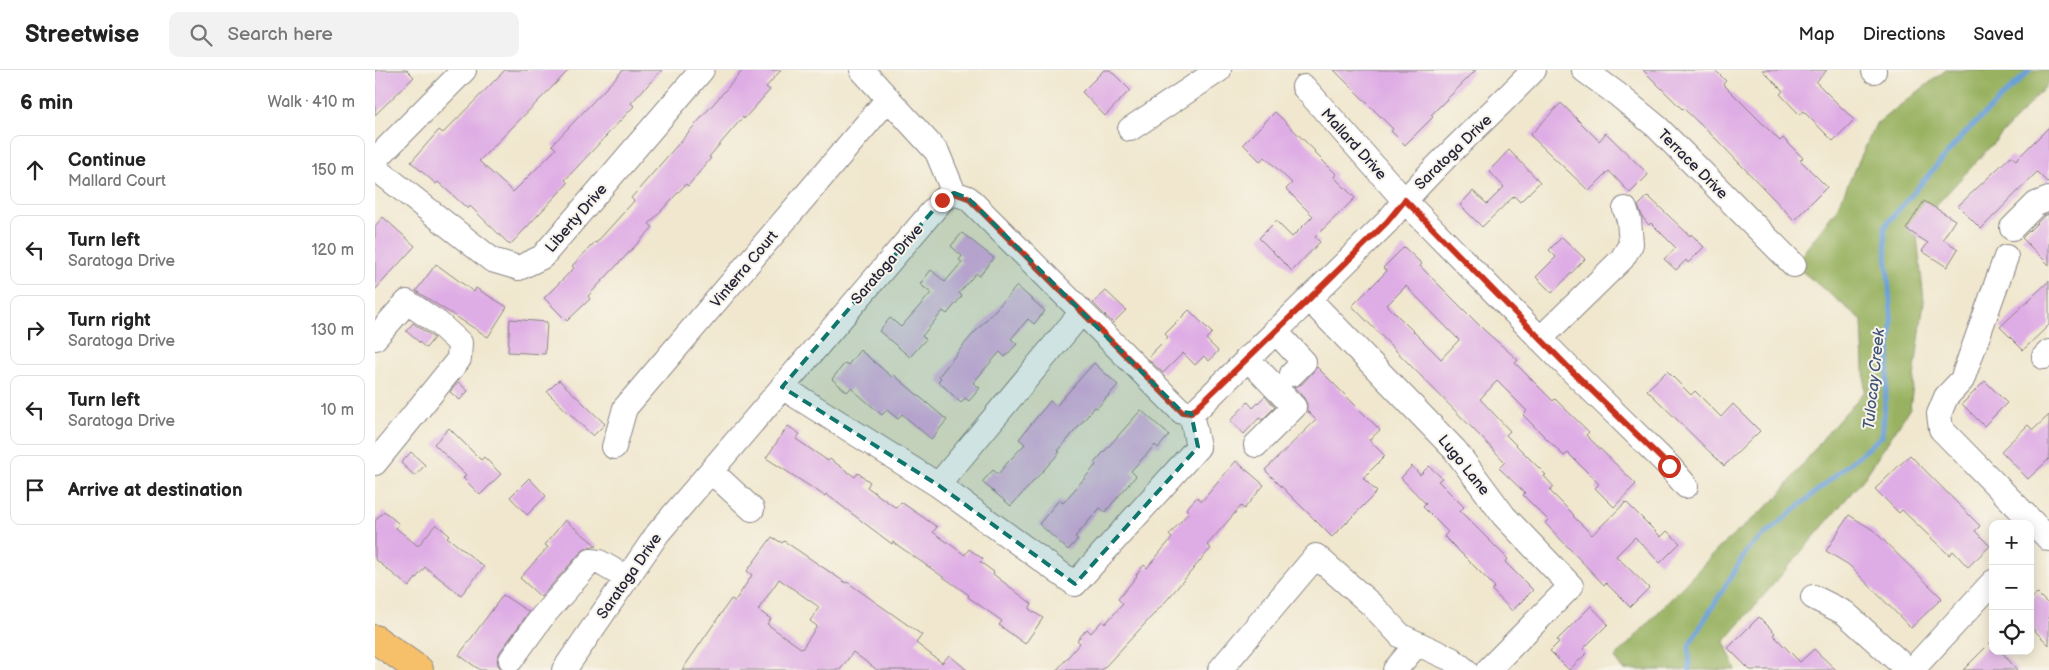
<!DOCTYPE html>
<meta charset="utf-8">
<style>
:root{--surface:#fff;--page:#f2f2f2;--text:#222;--muted:#767676;--line:#e0e0e0}
body{margin:0;font-family:"Balsamiq Sans",sans-serif;background:var(--page);color:var(--text)}
.controls{position:absolute;right:15px;bottom:15px;display:grid;overflow:hidden;border-radius:10px;box-shadow:0 2px 12px #0003}
.controls button{width:45px;height:45px;display:grid;place-items:center;padding:0;border:0;border-bottom:1px solid var(--line);background:var(--surface);color:var(--text);font:25px sans-serif}
.stop{position:absolute;width:15px;height:15px;margin:-11px;border:4px solid #c8321e;border-radius:50%;background:#fff}
.stop.end{background:#c8321e;border-color:#fff;box-shadow:0 1px 5px #0008}
.list{margin:0;padding:0;list-style:none}
h2{display:flex;justify-content:space-between;align-items:center;height:65px;margin:0;padding:0 20px;font-size:21px}
h2 small{font-size:16px;font-weight:400;color:var(--muted)}
.list li{display:grid;grid-template-columns:32px 1fr auto;gap:15px;align-items:center;box-sizing:border-box;height:70px;margin:0 10px 10px;padding:0 10px;border:1px solid var(--line);border-radius:10px}
.list b{display:block;font-size:19px;white-space:nowrap}
.list p{margin:0;font-size:16px;white-space:nowrap;color:var(--muted)}
.list em{font-size:16px;font-style:normal;color:var(--muted)}
.icon{flex:none;width:28px;height:28px;fill:none;stroke:currentColor;stroke-width:2;stroke-linecap:round;stroke-linejoin:round}
.map{position:relative;flex:none;width:1674px;height:600px;overflow:hidden}
header{display:flex;align-items:center;gap:30px;box-sizing:border-box;height:70px;padding:0 25px;background:var(--surface);border-bottom:1px solid var(--line)}
header strong{font-size:24px}
nav{display:flex;gap:28px;margin-inline-start:auto;font-size:18px}
.search{width:350px;height:45px;background:var(--page);display:flex;align-items:center;gap:12px;box-sizing:border-box;padding:0 18px;border-radius:10px;color:var(--muted);font-size:19px}
main{display:flex}
aside{flex:1;background:var(--surface)}
.map>svg:first-child{display:block}
</style>
<header>
<strong>Streetwise</strong>
<div class="search"><svg class="icon" aria-label="search" viewBox="0 0 24 24"><circle cx="10" cy="10" r="6"/><path d="M15 15l6 6"/></svg>Search here</div>
<nav><a>Map</a><a>Directions</a><a>Saved</a></nav>
</header>
<main>
<aside>
<h2>6 min<small>Walk · 410 m</small></h2>
<ul class="list">
<li><svg class="icon" aria-label="ahead" viewBox="0 0 24 24"><path d="M12 20V5M6 11l6-6 6 6"/></svg><div><b>Continue</b><p>Mallard Court</p></div><em>150 m</em></li>
<li><svg class="icon" aria-label="left" viewBox="0 0 24 24"><path d="M17 20v-9H6M10 6l-5 5 5 5"/></svg><div><b>Turn left</b><p>Saratoga Drive</p></div><em>120 m</em></li>
<li><svg class="icon" aria-label="right" viewBox="0 0 24 24"><path d="M7 20v-9h11M14 6l5 5-5 5"/></svg><div><b>Turn right</b><p>Saratoga Drive</p></div><em>130 m</em></li>
<li><svg class="icon" aria-label="left" viewBox="0 0 24 24"><path d="M17 20v-9H6M10 6l-5 5 5 5"/></svg><div><b>Turn left</b><p>Saratoga Drive</p></div><em>10 m</em></li>
<li><svg class="icon" aria-label="arrive" viewBox="0 0 24 24"><path d="M6 21V4h12l-3 4 3 4H6"/></svg><div><b>Arrive at destination</b></div></li>
</ul>
</aside>
<div class="map">
<svg width="1674" height="600" viewBox="0 0 1674 600">
<rect width="100%" height="100%" fill="#f7f3e8"/>
<filter id="ink" filterUnits="userSpaceOnUse"><feTurbulence type="fractalNoise" baseFrequency=".02" numOctaves="2"/><feDisplacementMap in="SourceGraphic" scale="10" xChannelSelector="R" yChannelSelector="G"/><feConvolveMatrix kernelMatrix="1 2 1 2 8 2 1 2 1" color-interpolation-filters="sRGB"/></filter>
<filter id="wash" filterUnits="userSpaceOnUse"><feTurbulence type="fractalNoise" baseFrequency=".0096" numOctaves="4" result="noise"/><feDisplacementMap in="SourceGraphic" scale="20" xChannelSelector="R" yChannelSelector="G"/><feGaussianBlur stdDeviation="1.12" result="paint"/><feColorMatrix in="noise" values="0 0 0 0 0 0 0 0 0 0 0 0 0 0 0 0 0 1.4 0 .05"/><feComposite in="paint" operator="in"/></filter>
<g filter="url(#wash)">
<rect width="100%" height="100%" fill="#f0e7ce"/>
<!-- forest -->
<path fill="#99b262" stroke="#5e6a4e" d="M1571,0h103v13l-133,144 8,74 -14,107 -45,69 -141,165 12,28h-112l-9,-12 105,-111 58,-50 46,-60 41,-46 -3,-71 -68,-55 42,-55 40,-86z"/>
<g fill="none" stroke-linecap="round" stroke-linejoin="round">
<!-- stream -->
<path stroke="#6aa0d7" stroke-width="5" d="M1314,600v-25l59,-96 134,-113 10,-111 -8,-98 78,-91 68,-66"/>
</g>
<g id="blocks">
<!-- building -->
<path fill="#dfade5" fill-rule="evenodd" d="M0,0h32l7,7 -39,38z
M130,0h64l-90,91 34,31 43,-43 -4,-4 71,-75h39l-31,33 3,3 -69,74 3,3 -58,62 -40,-39 -2,3 -30,-27 -2,2 -25,-22 28,-32 4,3z
M368,0h38l-15,17 4,3 -26,29 -1,-2 -34,40 2,1 -23,28 -2,-2 -37,40 4,3 -65,69 2,3 -23,22 -23,-23 30,-30 -2,-2 23,-24 1,1 38,-42 -3,-3z
M729,0h6l20,20 -25,26 -23,-24z
M959,0h142l-45,45 2,2 -28,28 -14,-14 2,-2z
M1268,0h72l11,11 -3,3 57,57 3,-3 20,20 -3,2 27,27 -33,33 -77,-80 -34,-32 -1,1z
M1387,0h65l-11,12 38,38 -21,21 -30,-30 -3,4 -20,-21 3,-3z
M1186,33l38,38 7,-8 40,39 2,3 -18,18 -21,-22 -20,20 -59,-56z
M900,42l40,39 -1,1 22,22 -2,3 21,21 -40,39 5,5 -28,29 -33,-33 17,-17 16,16 21,-21 -27,-27 6,-6 -27,-26 -5,4 -17,-17z
M1674,57v57l-12,-12 -56,57 -23,-23 53,-50 5,4z
M1134,80l31,32 -20,20 -6,-6 -32,31 -22,-22 13,-14 14,13 17,-17 -15,-16z
M1273,126l42,40 1,-2 13,13 -16,16 -2,-3 -10,10 -12,-11 12,-11 -25,-25 -2,2 -6,-7 -5,-12z
M1549,131l31,19 -12,19 15,10 -11,18 -25,-16 6,-8 -22,-14z
M1674,144v51l-27,-27 22,-22z
M8,147l32,29 -40,44v-64z
M587,163l32,25 -15,18 -3,-3 -17,20 3,3 -15,18 -4,-3 -21,25 4,3 -16,18 -31,-26 11,-13 11,9 30,-34 -11,-9 11,-14 14,12 17,-20 -3,-2 3,-4 -11,-10z
M1187,167l23,22 -33,34 -16,-16 20,-20 -7,-7z
M1029,177l18,17 -2,2 63,63 35,31 -3,3 38,38 2,-2 34,33 -3,3 50,49 -22,23 -19,-19 4,-4 -31,-31 -4,3 -41,-41 4,-4 -30,-30 -17,18 30,32 -4,4 40,40 -2,1 10,11 -4,4 24,24 -1,1 19,19 34,-33 35,35 6,-6 13,12 -20,20 -25,-26 -19,19 33,32 -19,19 -24,-24 -2,2 -59,-62 3,-3 -25,-25 2,-2 -26,-25 6,-6 -23,-24 -130,-132 35,-35 -4,-3zM1031,216l53,54 -18,19 -54,-54z
M61,194l38,28 2,-4 31,19 -19,30 -72,-46z
M1674,211v44l-26,25 -23,-23z
M642,216l28,25 -11,13 -6,-5 -17,20 6,5 -12,13 -5,-5 -10,11 -17,20 7,5 -11,13 -4,-3 -4,5 -23,-22 3,-3 -2,-2 27,-34z
M731,221l20,19 -13,13 -20,-20z
M814,240l23,23 -6,6 12,12 -9,10 -5,-5 -9,9 -12,-12 -20,20 -16,-15 21,-21 -3,-3z
M135,249l37,3 -2,32 -37,-2z
M38,253l21,15 -8,10 -20,-17z
M485,280l32,27 2,-2 53,45 -16,19 -29,-25 -4,5 -11,-9 -5,5 -31,-27 -4,4 -15,-13 13,-16 3,2z
M719,293l24,22 -21,23 -2,-1 -37,44 2,1 -49,54 -29,-24 11,-12 5,4 10,-12 17,-18 -6,-5 31,-38 6,5z
M942,297l63,63 -11,10 16,16 -22,22 14,14 -45,45 -67,-67 51,-50 -9,-9v-7l-3,-6 -10,-11 8,-3z
M1292,301l24,24 4,-4 26,26 12,-13 27,27 -36,35 -77,-76z
M184,310l46,44 -12,12 -46,-44z
M1610,311l22,22 -23,23 -22,-22z
M83,312l10,9 -8,9 -10,-8z
M890,326l10,11 -13,13 -3,-2 -15,16 -14,-13 18,-19 5,6z
M766,340l28,25 -11,13 -3,-3 -24,26 5,5 -31,36 -5,-4 -25,29 3,2 -10,11 -29,-26 20,-24 4,3 33,-38 -2,-2z
M1674,345v44l-21,20 -27,-28 27,-26 5,5z
M413,356l12,8 -4,5 32,22 2,-2 25,18 3,-4 12,9 -3,5 29,21 5,-6 36,25 -4,5 32,23 4,-6 14,10 -3,3 14,10 -1,2 39,30 -3,5 14,9 -18,26 -26,-19 3,-4 -34,-24 1,-2 -76,-53 -1,2 -66,-50 -1,2 -59,-38z
M74,358l32,32 3,-3 17,17 -21,21 -17,-17 3,-3 -32,-31z
M36,382l14,13 -10,11 -14,-13z
M1535,385l70,71 -5,5 15,15 -22,21 -15,-16 -4,4 -47,-45 -3,3 -24,-24z
M861,391l28,24 -20,24 -3,-3 -34,39 4,3 -45,53 -64,69h-45l23,-27 -3,-3 10,-11 4,4 11,-12 3,3 18,-20 -5,-5 19,-23 -1,-1 8,-10 3,3 25,-30 -3,-3 20,-23 -3,-3 11,-12 5,4z
M1037,396l8,9 9,-9 13,12 -4,3 26,26 -4,4 48,48 -3,3 28,28 -21,21 -20,-21 3,-3 -51,-51 4,-4 -25,-25 3,-3 -25,-26z
M154,408l17,18 -19,19 -17,-18z
M9,441l15,13 -3,4 22,18 18,-22 13,11 -2,2 37,30 -23,28 -36,-28 -16,20 -34,-28v-38z
M1474,445l24,15 69,68 -31,30 -62,-63 -23,-14z
M190,450l32,26 -10,2 -6,4 -40,45 -21,-19 28,-31 -3,-2z
M397,467l10,6 2,-2 62,42 1,-1 75,53 -6,8 26,20 7,-8 18,15h-90l-24,-18 -13,18h-158l49,-71 4,2 17,-26 -5,-4zM404,509l40,28 -9,14 7,5 -15,23 -35,-25 4,-5 -13,-9z
M1662,523l12,12v40l-19,-19v-25z
M128,525l26,17 -29,40 -3,7 1,6 4,5h-22l-21,-15z
M1216,536l17,18 -25,25 4,4 -18,17 -19,-19 9,-9 -2,-2z
M1384,547l16,16 -2,2 27,27 14,-13 22,21h-86l-22,-22z
M1618,570v11h8l16,19h-54z"/>
</g>
</g>
<g filter="url(#ink)">
<use href="#blocks" fill-opacity="0" stroke="#898484" stroke-width="1"/>
<g fill="none" stroke-linecap="round" stroke-linejoin="round">
<!-- minor casing -->
<g stroke="#898484" stroke-width="26">
<path id="minor" d="M487,0l75,82 17,41
M1209,0l33,24 40,33 137,138
M1499,0v1
M929,17l100,113 164,167 101,99 17,20
M755,59l89,-59
M0,90l89,-90
M0,98l117,92 27,8 23,-11 160,-187
M1637,158l24,-24 13,-5
M1631,187l-44,123 -16,17 -7,17 2,15 108,110
M934,229l146,151 49,66 67,70 -83,84
M900,261l29,31 -12,12
M0,268l32,-36 31,21 22,20 -1,16 -84,104
M1165,269l82,-80 9,-15 -2,-24 -4,-11
M1669,287l5,-5
M872,288l47,49 -38,38
M407,317l156,98 137,99 123,-137 -7,-34
M239,377l11,-39 263,-309
M336,401l41,38
M563,415l144,-173
M1438,527l32,16 63,57
M136,590l31,-43 49,-56 8,1 28,16
M189,600l94,-137 284,-333 12,-7 14,5 214,214 9,1 7,-5 189,-186c44,-55 98,-101 147,-152
M845,600l96,-114 57,50 28,30 50,23 14,11
M1020,600l22,-26
M1537,600l81,-88"/>
</g>
<!-- major casing -->
<g stroke="#898484" stroke-width="30">
<path id="major" d="M0,569l44,31"/>
</g>
<!-- minor -->
<use href="#minor" stroke="#fff" stroke-width="24"/>
<!-- major -->
<use href="#major" stroke="#f6c06b" stroke-width="28"/>
</g>
</g>
<g fill="none" stroke-linecap="round" stroke-linejoin="round" filter="url(#ink)">
<!-- route -->
<path stroke="#c8321e" stroke-width="6" d="M567,130l12,-7 14,5 214,214 9,1 118,-114 78,-77 18,-22 163,167 101,99"/>
</g>
<!-- marked area -->
<path fill="#0f766e" fill-opacity="0.2" stroke="#0f766e" stroke-width="4" stroke-dasharray="10 6" stroke-linejoin="round" d="M579,123l14,5 214,214 9,1 7,34 -123,137 -137,-99 -156,-98 160,-187z"/>
<g text-anchor="middle" stroke-width="4" stroke-linejoin="round" paint-order="stroke">
<!-- street labels -->
<g font-size="15" fill="#22223b" stroke="#f7f3e8">
<text transform="translate(979 74) rotate(48)" y="5">Mallard Drive</text>
<text transform="translate(1078 82) rotate(-44)" y="5">Saratoga Drive</text>
<text transform="translate(1318 94) rotate(45)" y="5">Terrace Drive</text>
<text transform="translate(201 148) rotate(-49)" y="5">Liberty Drive</text>
<text transform="translate(512 194) rotate(-49)" y="5">Saratoga Drive</text>
<text transform="translate(369 199) rotate(-50)" y="5">Vinterra Court</text>
<text transform="translate(1089 395) rotate(51)" y="5">Lugo Lane</text>
<text transform="translate(254 506) rotate(-55)" y="5">Saratoga Drive</text>
</g>
<!-- water labels -->
<g font-size="16" font-style="italic" fill="#3f5479" stroke="#f7f3e8">
<text transform="translate(1498 309) rotate(-84)" y="6">Tulocay Creek</text>
</g>
</g>
</svg>
<div class="controls">
<button>+</button>
<button>−</button>
<button><svg class="icon" aria-label="locate" viewBox="0 0 24 24"><circle cx="12" cy="12" r="6"/><path d="M12 2v4M12 18v4M2 12h4M18 12h4"/></svg></button>
</div>
<div class="stop" style="left:1294px;top:396px"></div>
<div class="stop end" style="left:567px;top:130px"></div>
</div>
</main>
